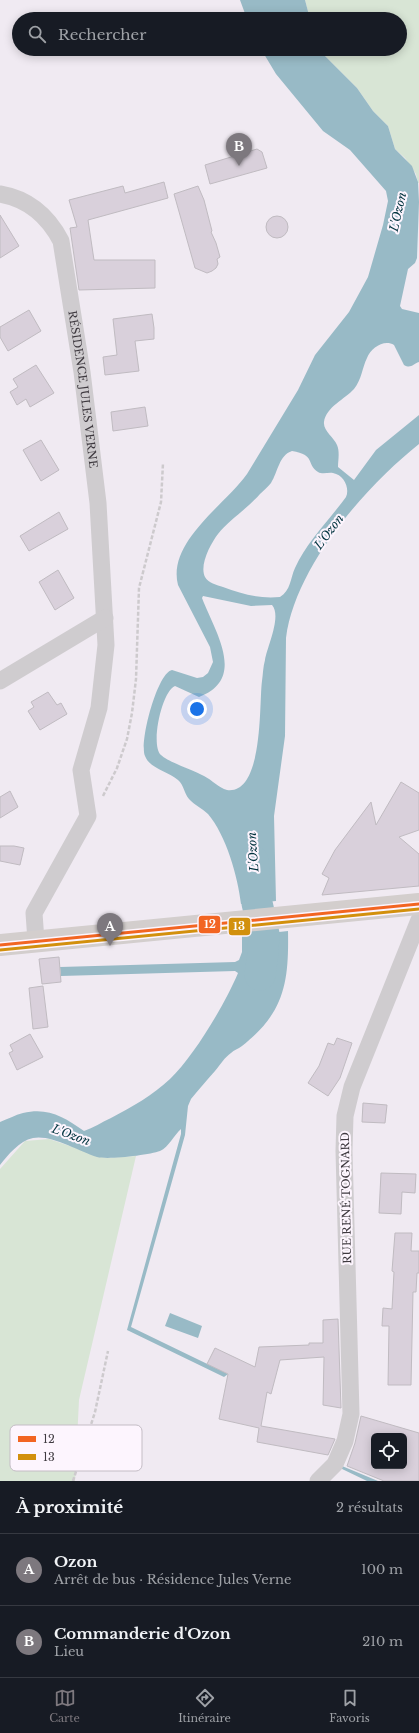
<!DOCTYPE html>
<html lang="fr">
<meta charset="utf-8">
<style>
:root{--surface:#171b24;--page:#20242c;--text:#f1f3f6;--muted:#9ea1a6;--line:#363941;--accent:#7d787e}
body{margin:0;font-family:"Libre Baskerville",serif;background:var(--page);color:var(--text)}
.controls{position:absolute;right:12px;bottom:12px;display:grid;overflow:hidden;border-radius:6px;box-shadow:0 2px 10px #0003}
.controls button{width:36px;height:36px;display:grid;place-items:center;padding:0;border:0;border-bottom:1px solid var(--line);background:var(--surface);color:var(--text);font:20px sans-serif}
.you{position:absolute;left:197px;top:709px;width:14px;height:14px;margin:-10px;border:3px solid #fff;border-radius:50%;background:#1a73e8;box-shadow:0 0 0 6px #1a73e833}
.badge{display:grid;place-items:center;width:26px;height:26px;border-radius:50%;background:var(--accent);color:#fff;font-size:13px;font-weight:700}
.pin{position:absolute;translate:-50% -33px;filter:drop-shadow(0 1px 2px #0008)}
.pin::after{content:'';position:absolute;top:21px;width:14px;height:12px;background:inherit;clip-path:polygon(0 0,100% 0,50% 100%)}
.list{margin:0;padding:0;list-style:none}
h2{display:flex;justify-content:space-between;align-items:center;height:52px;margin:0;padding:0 16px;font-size:17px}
h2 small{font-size:13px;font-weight:400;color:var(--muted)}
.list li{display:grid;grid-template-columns:26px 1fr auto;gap:12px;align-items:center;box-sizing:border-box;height:72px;padding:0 16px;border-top:1px solid var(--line)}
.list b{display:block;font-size:15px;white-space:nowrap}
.list p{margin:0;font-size:13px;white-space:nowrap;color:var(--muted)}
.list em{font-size:13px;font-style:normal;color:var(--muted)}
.icon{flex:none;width:22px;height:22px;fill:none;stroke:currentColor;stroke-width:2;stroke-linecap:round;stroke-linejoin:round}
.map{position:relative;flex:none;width:419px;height:1481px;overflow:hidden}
.search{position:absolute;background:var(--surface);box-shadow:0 2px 10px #0003;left:12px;right:12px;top:12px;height:44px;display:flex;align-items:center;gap:10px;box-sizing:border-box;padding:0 14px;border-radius:22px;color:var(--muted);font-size:15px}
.sheet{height:196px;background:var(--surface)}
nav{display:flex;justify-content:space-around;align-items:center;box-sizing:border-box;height:56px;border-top:1px solid var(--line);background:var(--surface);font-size:11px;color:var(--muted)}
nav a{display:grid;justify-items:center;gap:2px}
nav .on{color:var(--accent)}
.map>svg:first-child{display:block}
</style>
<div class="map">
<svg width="419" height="1481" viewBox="0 0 419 1481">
<rect width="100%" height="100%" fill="#f0eaf2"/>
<!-- green -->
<path fill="#d8e5d5" d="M305,0h114v183h-1l-2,-9 -11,-16 -10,-9 -7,-23 -15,-15 -16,-23 -39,-39h82v-30h-90z
M49,1139l57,19 30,-2 -57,244 -4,81h-75v-312l25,-28z"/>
<!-- water -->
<path fill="#98bac6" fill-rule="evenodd" d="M240,0h65l5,19h-63z
M261,49h57l39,39 16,23 15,15 7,23 17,17 6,16 1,20 -2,56 -2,5 -7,6 -8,37 2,3 17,4v49c-6,2 -8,7 -15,3l-10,-20c-10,-6 -23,3 -27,13 -5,10 -5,21 -13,31 -9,10 -28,18 -30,33 -1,9 10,15 13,23 3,7 1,15 1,22l16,13 22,-30 43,-35v29c-54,43 -124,123 -133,194l-1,98 -11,80 2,85 -35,3c-3,-27 -15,-69 -33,-90 -6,-6 -14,-9 -19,-15 -5,-6 -5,-14 -11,-19 -10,-9 -28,-11 -33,-24 -6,-13 12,-83 27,-86l25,8 6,-1 5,-4 5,-11 -3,-15 -32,-62c-11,-43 47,-80 69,-111l51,-84 17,-35 34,-43 19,-35 15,-52 5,-24 -2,-10 -36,-41 -27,-19 -47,-57zM292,451c24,4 14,13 26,21 5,3 10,0 15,1 11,2 17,15 13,24 -16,22 -40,46 -51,71 -5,11 -4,22 -15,29 -21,2 -38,-3 -57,-10 -6,-2 -15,-4 -18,-10 -6,-12 6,-34 13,-43 11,-14 30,-26 42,-40 4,-4 8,-7 11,-11 7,-11 8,-28 21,-32zM203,596l48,10 21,-1c10,11 -5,42 -7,55 -2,7 -2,14 -3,21 -3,21 2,114 -35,109 -8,-2 -15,-10 -23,-14 -11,-6 -36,-14 -43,-21 -11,-10 1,-64 14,-69l24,11c49,-18 15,-67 3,-99z
M288,931c1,52 -4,82 -46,115 -4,3 -8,4 -11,7 -6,4 -11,12 -16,18 -8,9 -16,18 -24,28l-3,7 -3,29 -54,192 97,47 -4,3 -97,-47 54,-196v-5c-7,6 -12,18 -21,22 -11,4 -52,9 -63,6 -18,-6 -47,-23 -64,-19 -14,3 -25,17 -33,27v-43c8,-3 15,-7 23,-9 25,-6 41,4 61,18 9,-3 18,-9 27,-13 21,-11 42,-23 59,-39 24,-23 55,-75 68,-106l-3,-2 -174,5 -1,-9 175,-5 4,-2 3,-8v-16z
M170,1313l32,13 -4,12 -33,-12z
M342,1466l36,15h-11l-27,-13z"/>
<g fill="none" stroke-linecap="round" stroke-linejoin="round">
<!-- river -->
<path stroke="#98bac6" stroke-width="31" d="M253,861l4,42 7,31 -1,19 -3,22"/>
</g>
<!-- building -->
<path fill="#d9d0db" stroke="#c0bbc1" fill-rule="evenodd" d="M257,149l5,3 5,16 -57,16 -5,-19z
M164,182l4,16 -80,22 6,40h61v28l-76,2 -9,-62 7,-1 -8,-27 54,-14 2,7z
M198,186l6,14 8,31 -1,1 5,11 4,14 -3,2 1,5 -2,4 -4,3 -5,2 -12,-5 -21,-74z
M0,215l19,31 -19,12z
M266 227a11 11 0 1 1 22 0a11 11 0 1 1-22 0Z
M29,310l12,21 -33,20 -8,-14v-10z
M152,314l2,14v11l-19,2 4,30 -34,4 -2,-18 14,-2 -4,-36z
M36,365l18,28 -24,14 -4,-8 -9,6 -7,-13 8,-5 -5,-8z
M145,407l3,19 -35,5 -2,-19z
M41,440l18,30 -18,11 -18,-31z
M59,512l9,17 -39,22 -9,-15z
M58,570l16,28 -19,12 -16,-28z
M48,692l9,13 4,-2 6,11 -27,16 -12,-19 6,-4 -3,-5z
M401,782l18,11v37l-20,7 20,17v32l-97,9 7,-17 -7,-4 13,-24 36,-48 5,23z
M10,791l8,16 -18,11v-21z
M0,846h14l10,2 -4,17 -20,-4z
M59,957l2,25 -19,2 -3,-25z
M43,986l5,41 -15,2 -4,-41z
M30,1034l13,23 -26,13 -8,-17 4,-2 -3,-6z
M337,1038l15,5 -12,35 -12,18 -20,-13 11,-17 9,-23 6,2z
M363,1103l24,2 -2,18 -23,-1z
M381,1173l35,1 -1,19 -13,-1 -1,22 -22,-1z
M395,1233h17l-1,18h8v22h-2l-1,19h-3l-2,93h-23l1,-59h-7l1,-18 9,1 2,-37 -2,-1z
M338,1319l3,89 -18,-3 1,-48 -44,3 -9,34 -4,-2 -6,34 74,13 -7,16 -71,-13 2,-14 -40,-9 9,-45 -21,-10 8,-16 40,19 4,-20 50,-2v-2h14v-23z
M361,1416l58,17v48h-35l-37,-15 8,-23zM374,1436h30v30h-30z"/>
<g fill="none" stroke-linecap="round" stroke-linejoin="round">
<!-- path -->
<path stroke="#cdcacd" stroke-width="2.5" stroke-dasharray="4 2" stroke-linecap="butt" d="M103,796l14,-28 10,-29 5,-26 4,-34 3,-91 22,-86 2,-39
M73,1481l22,-69 13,-61"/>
<!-- minor -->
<g stroke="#cfcccf" stroke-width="17">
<path id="s1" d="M0,194c29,5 48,22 61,47l21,131 16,131 8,142 -7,63 -18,62 7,46 -54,97 2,28"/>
<path d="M0,681l105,-63"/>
<path d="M318,1481l17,-17 10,-23 6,-27 -7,-263 1,-35 7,-29 67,-167"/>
</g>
<!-- primary -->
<path stroke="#d3cecd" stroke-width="22" d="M0,945l419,-41"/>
<!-- bus-1 casing -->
<g stroke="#fdf5fe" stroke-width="6">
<path id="bus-1" d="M0,945l419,-41"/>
</g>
<!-- bus-2 casing -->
<g stroke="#fdf5fe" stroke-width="6">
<path id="bus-2" d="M0,950l419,-41"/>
</g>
<!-- bus-1 -->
<use href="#bus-1" stroke="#f26522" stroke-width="3"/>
<!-- bus-2 -->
<use href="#bus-2" stroke="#d2900d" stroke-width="3"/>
</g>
<g text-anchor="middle" stroke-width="4" stroke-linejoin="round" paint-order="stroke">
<!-- street labels -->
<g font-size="11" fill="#3f3a40" stroke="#fdf5fe">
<text dy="4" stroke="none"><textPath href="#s1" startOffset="230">RÉSIDENCE JULES VERNE</textPath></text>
<text transform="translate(346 1198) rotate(-91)" y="4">RUE RENÉ TOGNARD</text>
</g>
<!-- water labels -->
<g font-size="12" font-style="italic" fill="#01333e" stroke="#fdf5fe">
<text transform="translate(398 212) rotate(-77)" y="4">L'Ozon</text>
<text transform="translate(329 532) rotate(-53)" y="4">L'Ozon</text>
<text transform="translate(253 852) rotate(-94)" y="4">L'Ozon</text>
<text transform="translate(71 1135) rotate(20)" y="4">L'Ozon</text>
</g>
</g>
<!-- legend -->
<rect x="10" y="1425" width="132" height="46" rx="6" fill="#fdf5fe" stroke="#c4bdc5" stroke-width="1"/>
<rect x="18" y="1436" width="18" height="6" fill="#f26522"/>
<rect x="18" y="1454" width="18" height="6" fill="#d2900d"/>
<g font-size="11" fill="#3f3a40">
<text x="43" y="1443">12</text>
<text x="43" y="1461">13</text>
</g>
<g stroke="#fdf5fe" stroke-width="1.5">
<rect x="198" y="915" width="23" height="19" rx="4" fill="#f26522"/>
<rect x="228" y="917" width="23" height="19" rx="4" fill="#d2900d"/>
</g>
<g font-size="11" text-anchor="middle" font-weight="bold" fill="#fff">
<text x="210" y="928">12</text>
<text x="239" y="930">13</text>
</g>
</svg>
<div class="controls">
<button><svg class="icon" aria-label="locate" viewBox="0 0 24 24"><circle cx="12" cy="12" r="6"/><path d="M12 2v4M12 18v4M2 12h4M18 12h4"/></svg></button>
</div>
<div class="you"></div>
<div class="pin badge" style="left:110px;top:946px">A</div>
<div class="pin badge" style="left:239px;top:166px">B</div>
<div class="search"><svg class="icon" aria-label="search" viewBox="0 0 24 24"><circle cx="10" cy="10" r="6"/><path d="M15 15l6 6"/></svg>Rechercher</div>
</div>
<section class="sheet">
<h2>À proximité<small>2 résultats</small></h2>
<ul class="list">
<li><span class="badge">A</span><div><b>Ozon</b><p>Arrêt de bus · Résidence Jules Verne</p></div><em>100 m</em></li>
<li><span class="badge">B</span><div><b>Commanderie d'Ozon</b><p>Lieu</p></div><em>210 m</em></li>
</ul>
</section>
<nav>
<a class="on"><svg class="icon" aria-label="map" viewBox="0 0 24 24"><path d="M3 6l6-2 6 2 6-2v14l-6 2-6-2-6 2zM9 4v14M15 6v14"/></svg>Carte</a>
<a><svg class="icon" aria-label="directions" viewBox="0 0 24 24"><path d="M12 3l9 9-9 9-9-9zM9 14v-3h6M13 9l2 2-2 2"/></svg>Itinéraire</a>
<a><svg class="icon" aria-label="saved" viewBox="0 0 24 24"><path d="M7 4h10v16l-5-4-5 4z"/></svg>Favoris</a>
</nav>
